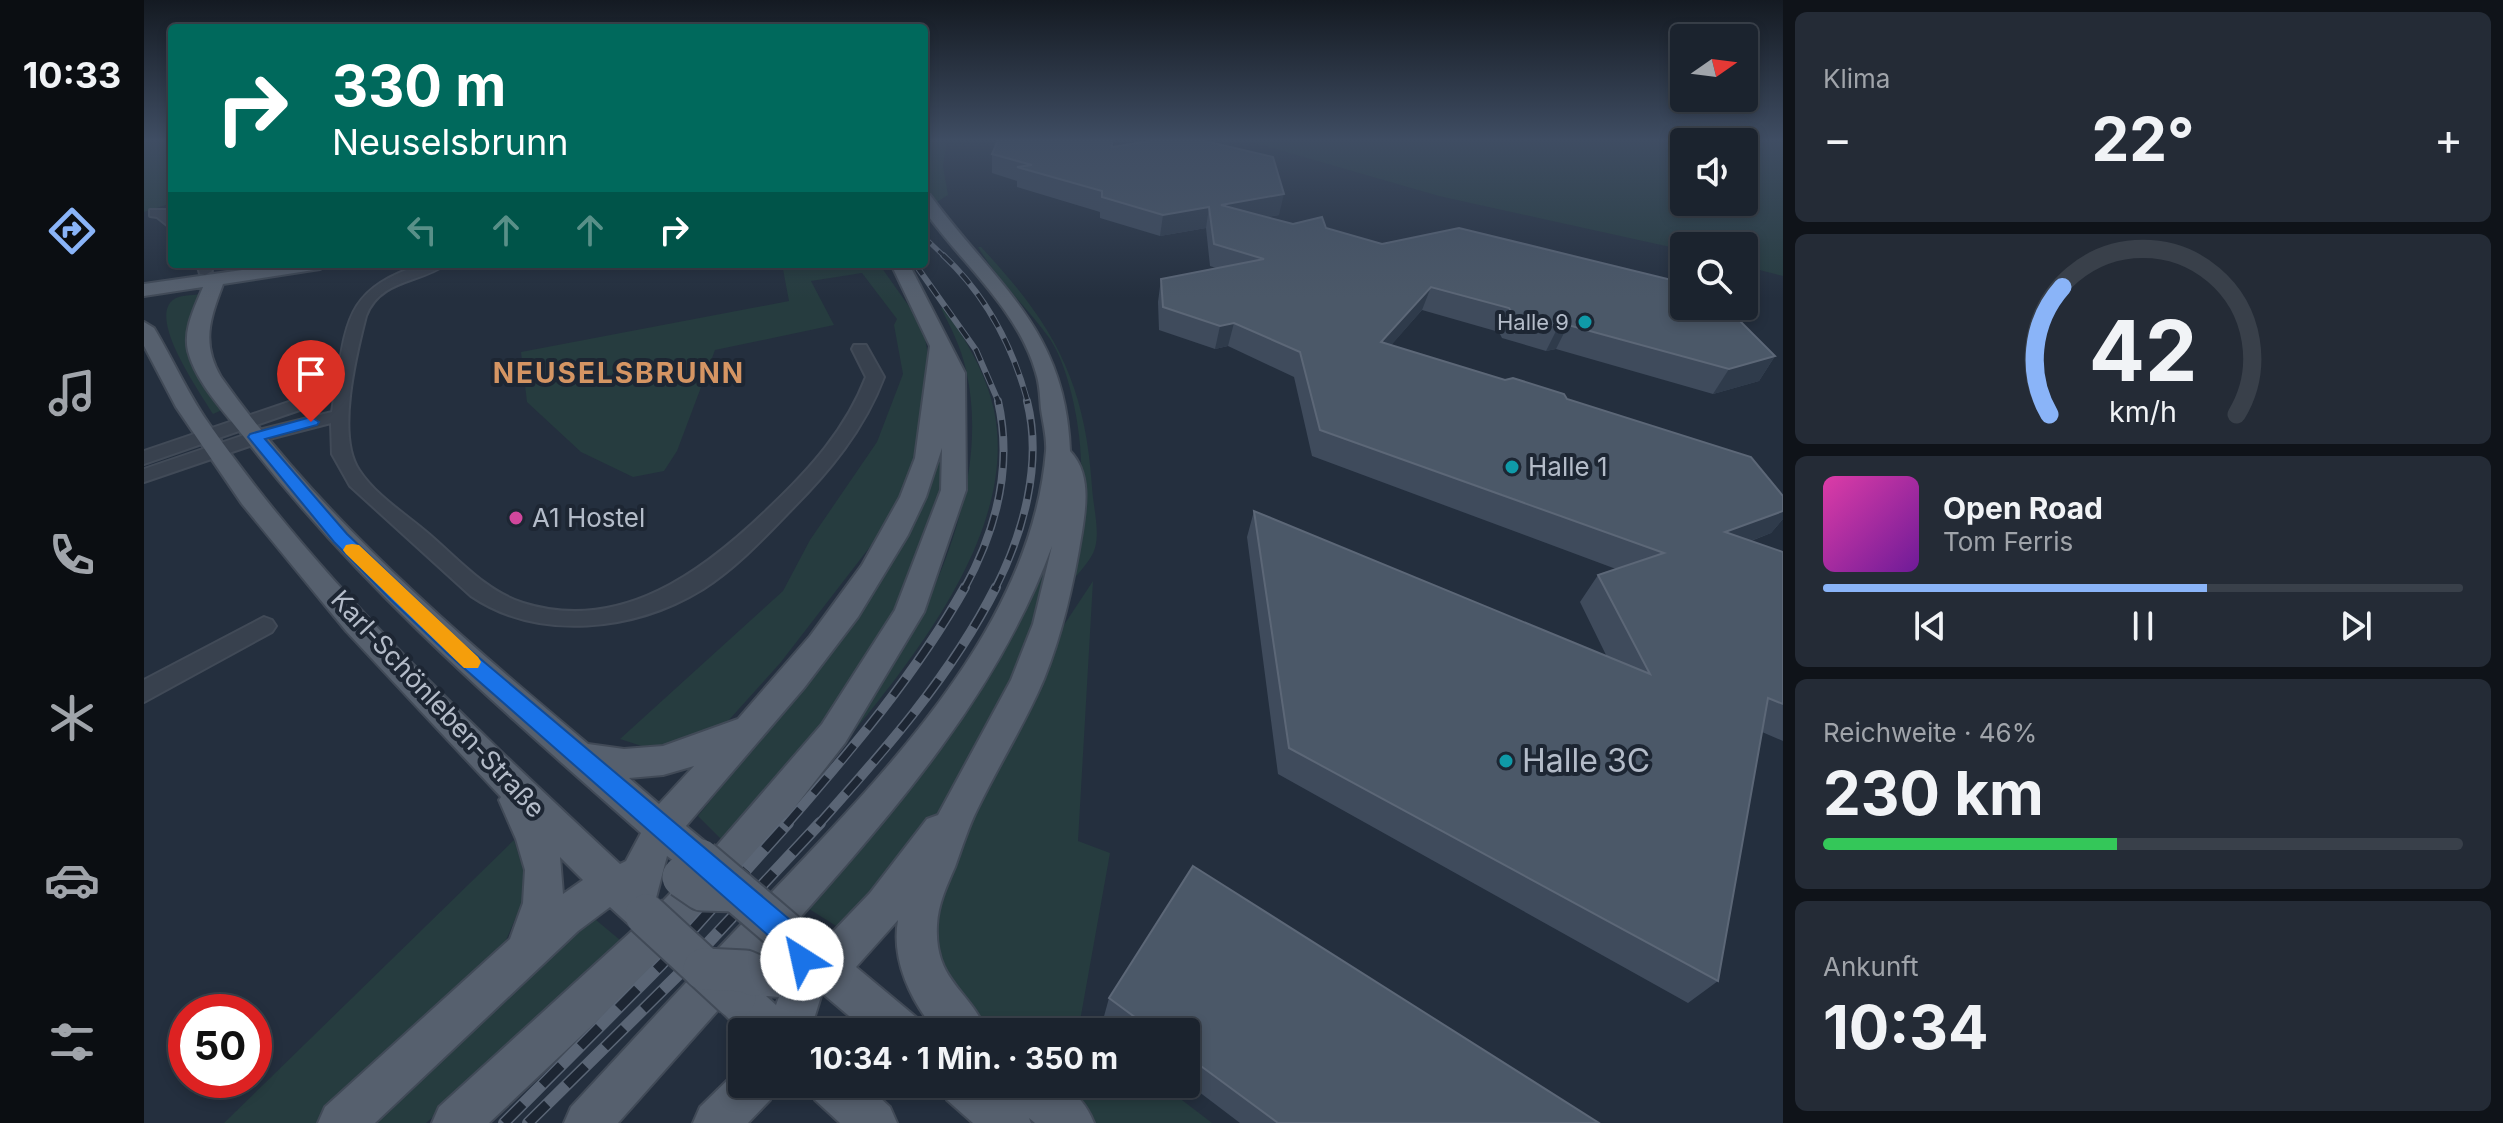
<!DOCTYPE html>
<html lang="de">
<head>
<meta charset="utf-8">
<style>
  body { margin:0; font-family:Inter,sans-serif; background:#242b36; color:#f1f3f6; height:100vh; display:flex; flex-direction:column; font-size:30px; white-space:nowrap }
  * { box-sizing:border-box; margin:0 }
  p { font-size:26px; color:#a0a4aa }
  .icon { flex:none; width:44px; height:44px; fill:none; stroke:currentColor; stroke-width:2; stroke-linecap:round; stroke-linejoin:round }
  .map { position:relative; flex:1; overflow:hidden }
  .drawer { display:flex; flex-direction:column; gap:12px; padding:12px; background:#0f1319; width:720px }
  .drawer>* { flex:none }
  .hud { position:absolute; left:24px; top:24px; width:760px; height:244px; border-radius:8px; box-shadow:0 4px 12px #0003,0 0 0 2px #39404a; background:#00695c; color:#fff; overflow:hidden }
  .needle { width:52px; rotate:76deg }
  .controls { position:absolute; left:1526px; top:24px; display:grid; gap:16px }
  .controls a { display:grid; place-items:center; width:88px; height:88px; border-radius:8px; background:#1b232e; box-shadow:0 4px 12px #0003,0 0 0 2px #39404a; font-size:40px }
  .speed { position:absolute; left:24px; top:994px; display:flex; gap:16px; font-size:40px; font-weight:700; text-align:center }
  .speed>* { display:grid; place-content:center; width:104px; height:104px; border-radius:50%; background:#1b232e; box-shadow:0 4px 12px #0003,0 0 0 2px #39404a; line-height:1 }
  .speed .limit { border:12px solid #d22; background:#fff; color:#111 }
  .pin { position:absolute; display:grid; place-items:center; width:68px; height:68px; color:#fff; margin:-82px -34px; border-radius:50% 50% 50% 0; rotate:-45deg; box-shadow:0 0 8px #0007 }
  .pin .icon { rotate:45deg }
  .me { position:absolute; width:88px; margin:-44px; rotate:325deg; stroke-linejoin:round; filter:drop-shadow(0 0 6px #0008) }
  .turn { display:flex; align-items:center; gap:28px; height:168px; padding:0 32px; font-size:36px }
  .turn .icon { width:104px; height:104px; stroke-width:2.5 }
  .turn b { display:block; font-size:56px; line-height:68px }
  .lanes { display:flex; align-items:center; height:76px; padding:0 32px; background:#0003; justify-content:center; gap:40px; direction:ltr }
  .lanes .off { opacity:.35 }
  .big { font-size:60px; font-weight:700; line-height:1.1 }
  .drawer .tile { flex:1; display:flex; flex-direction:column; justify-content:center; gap:12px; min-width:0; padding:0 28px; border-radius:12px; background:#242b36 }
  .drawer .dial { align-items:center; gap:0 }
  .dial svg { height:208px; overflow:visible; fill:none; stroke:#39404a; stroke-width:7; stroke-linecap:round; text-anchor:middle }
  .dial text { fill:#f1f3f6; stroke:none }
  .song { display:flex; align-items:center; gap:24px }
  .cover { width:96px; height:96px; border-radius:12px; background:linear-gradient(135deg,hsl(320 70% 55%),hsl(280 70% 35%)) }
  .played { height:8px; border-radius:4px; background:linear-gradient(90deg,#8ab4f8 60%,#39404a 60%) }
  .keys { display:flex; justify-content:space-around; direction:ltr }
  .heat { display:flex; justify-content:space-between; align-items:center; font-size:44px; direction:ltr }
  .charge { height:12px; border-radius:6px; background:linear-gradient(90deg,#34c759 46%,#39404a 0) }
  .trip { position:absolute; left:584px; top:1018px; width:472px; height:80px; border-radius:8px; background:#1b232e; box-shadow:0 4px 12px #0003,0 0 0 2px #39404a; font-weight:700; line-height:80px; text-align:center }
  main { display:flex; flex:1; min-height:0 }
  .menu { display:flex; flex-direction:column; width:144px; justify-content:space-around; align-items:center; background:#0b0e12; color:#a0a4aa }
  .menu .icon { width:56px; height:56px }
  .menu .current { color:#8ab4f8 }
  .menu b { font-size:36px; color:#f1f3f6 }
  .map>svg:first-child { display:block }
  .green { fill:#263c3f; fill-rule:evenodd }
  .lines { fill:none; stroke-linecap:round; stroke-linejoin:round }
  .minor-casing { stroke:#414a57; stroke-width:4 }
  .major-casing { stroke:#414a57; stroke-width:4 }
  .minor { fill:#38414e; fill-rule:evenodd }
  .major { fill:#56606e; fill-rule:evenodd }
  .rail-far4-casing { stroke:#5a6575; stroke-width:5 }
  .rail-far3-casing { stroke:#5a6575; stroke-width:6 }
  .rail-far2-casing { stroke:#5a6575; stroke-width:8 }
  .rail-far1-casing { stroke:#5a6575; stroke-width:10 }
  .rail-casing { stroke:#5a6575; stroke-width:12 }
  .rail-far4 { stroke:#1d2633; stroke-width:3; stroke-dasharray:10; stroke-linecap:butt }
  .rail-far3 { stroke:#1d2633; stroke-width:4; stroke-dasharray:13; stroke-linecap:butt }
  .rail-far2 { stroke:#1d2633; stroke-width:5; stroke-dasharray:16; stroke-linecap:butt }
  .rail-far1 { stroke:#1d2633; stroke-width:7; stroke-dasharray:21; stroke-linecap:butt }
  .rail { stroke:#1d2633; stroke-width:9; stroke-dasharray:27; stroke-linecap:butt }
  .major-bridge-casing { stroke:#414a57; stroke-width:45; stroke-linecap:butt }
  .major-bridge { stroke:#56606e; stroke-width:41 }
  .wall { fill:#3f4b5c }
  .shaded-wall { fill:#2f3b4b }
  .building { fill:#4b5868; stroke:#5c6777; stroke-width:2 }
  .route { fill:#1a73e8; stroke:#114b97; stroke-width:2 }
  .slow { fill:#f59e0b }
  .culture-dot { fill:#0f9aa8; stroke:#1d2633; stroke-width:3 }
  .hotel-dot { fill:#d1479c; stroke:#1d2633; stroke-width:3 }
  .labels { text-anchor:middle; stroke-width:8; stroke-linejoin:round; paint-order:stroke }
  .far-poi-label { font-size:22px; fill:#b4bcc9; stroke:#1d2633; text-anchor:end }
  .poi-label { font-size:26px; fill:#b4bcc9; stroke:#1d2633; text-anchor:start }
  .street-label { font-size:26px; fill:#b4bcc9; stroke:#1d2633 }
  .far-district-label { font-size:28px; font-weight:bold; letter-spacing:2px; fill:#d59563; stroke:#1d2633 }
  .near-poi-label { font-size:32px; fill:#b4bcc9; stroke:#1d2633; text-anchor:start }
</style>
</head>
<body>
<main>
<nav class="menu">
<b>10:33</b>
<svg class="icon current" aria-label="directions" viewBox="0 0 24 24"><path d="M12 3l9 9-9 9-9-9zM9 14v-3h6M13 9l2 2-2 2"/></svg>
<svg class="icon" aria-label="music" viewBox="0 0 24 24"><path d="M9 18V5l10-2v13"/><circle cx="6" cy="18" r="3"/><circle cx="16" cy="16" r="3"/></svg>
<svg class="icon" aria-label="phone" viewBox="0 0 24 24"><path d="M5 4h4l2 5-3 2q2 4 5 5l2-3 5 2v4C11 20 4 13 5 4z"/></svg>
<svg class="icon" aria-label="climate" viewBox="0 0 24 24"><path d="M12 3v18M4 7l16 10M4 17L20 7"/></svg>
<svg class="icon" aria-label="car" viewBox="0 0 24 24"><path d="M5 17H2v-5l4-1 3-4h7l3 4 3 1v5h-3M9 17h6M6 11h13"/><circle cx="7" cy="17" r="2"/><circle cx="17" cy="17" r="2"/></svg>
<svg class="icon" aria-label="filters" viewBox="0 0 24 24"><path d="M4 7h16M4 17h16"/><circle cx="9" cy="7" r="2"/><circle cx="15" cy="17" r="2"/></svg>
</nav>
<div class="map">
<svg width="1639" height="1123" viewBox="0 0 1639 1123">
  <rect width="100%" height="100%" fill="#242f3e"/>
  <g class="green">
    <polygon points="0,140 28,140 28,203 0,212"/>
    <polygon points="780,140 803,140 799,166 804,195 780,210"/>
    <path d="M1101,140H1639V276L1600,266V246H1540V250L1295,196ZM1540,142H1600V202H1540Z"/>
    <path d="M834,247H837C909,324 941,380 948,487C949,505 956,531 951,548C948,560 933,574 926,584C937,516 944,464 928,396C923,376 917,356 906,339C883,307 854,281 834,247Z"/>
    <polygon points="638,264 735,264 779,326 787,372 776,458 742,526 637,662 584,721 552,745 513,751 476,739 639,591 666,540 733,442 759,374 750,325 753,319 718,273 667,281 690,325 571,350 533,451 520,471 489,477 437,452 383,402 377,352 645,301"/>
    <path d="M58,294L49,317L78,410L69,414C56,392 0,314 32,298C39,295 50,295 58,294Z"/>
    <path d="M800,307C821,339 842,372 850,410C877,540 752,679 677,772C701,737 727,702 749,666C800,582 845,469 822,370C817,347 807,328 797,308Z"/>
    <polygon points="801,406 803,470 775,562 748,616 654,759 578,840 554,816 679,660"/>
    <path d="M917,511L884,645L852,717L778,838L700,931L662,907C731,823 807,741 862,646C887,604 903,558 917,511Z"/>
    <polygon points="949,581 934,841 966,853 936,1021 951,1032 842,1032 789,968 791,891 882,712 910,640"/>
    <polygon points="370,840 385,887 356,954 440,910 482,945 282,1123 80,1123"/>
    <polygon points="903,1084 1017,1084 1068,1123 948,1123"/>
  </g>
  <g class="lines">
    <defs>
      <g id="minor">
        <polygon points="6,210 22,210 28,217 28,229 13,217 6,216"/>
        <polygon points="53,264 67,264 68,271 61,275 56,274"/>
        <path d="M279,264H302C277,283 236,279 222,316C212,355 192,436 215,470C232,496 263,515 286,535C315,560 342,591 379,603C477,634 560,571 626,507C666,469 702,429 722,377L708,349L710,345H722L740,377C720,430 685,472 646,511C619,539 592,568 559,589C491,631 395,642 327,596L206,486L188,454L187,423L129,438L0,482V469L115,430L188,412L190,398L0,464V451L192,386C203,316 205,288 279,264Z"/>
        <polygon points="120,617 128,620 132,626 128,632 0,702 0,680"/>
      </g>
      <g id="major">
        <path d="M780,193L786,195C852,285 922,329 926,451C947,473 942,506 938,532C930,582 919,632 900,679C881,724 854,766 833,810C824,828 818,848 811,867C803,885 794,904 793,925C790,981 825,989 843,1032H793C767,1002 747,960 754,920L712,967L772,1017L779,1032H724L678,993L666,1032H598L575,1009L474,1123H420L427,1107C489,1040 550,973 613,908C731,782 887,633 902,451C903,438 899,423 897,409C896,398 896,385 892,373C874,309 817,263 780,210ZM908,546L889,624L867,680L794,815L783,819L726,893L683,938L680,940C665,934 657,936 643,943L637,955H623C734,829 850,705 908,546ZM622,996L635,997L632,1005Z"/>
        <path d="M139,264H185L176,269L79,284C66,319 57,343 77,377C178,519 312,633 444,744L480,749L519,746L594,719L666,636L718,565L756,497L771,458L786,346L747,264H765L821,373L822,490L780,612L701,743L608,862L506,971L345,1123H288L295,1107L490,929L466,907L434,931L231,1123H174L181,1107L366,939L379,903L381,870L372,839L355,800L357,797L202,631L98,504L32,407L0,346V322L10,328C30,361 45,397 68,428C183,591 331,728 476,864L482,861L497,833C357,709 214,586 100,437C81,412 52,383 44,351C39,329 51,307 59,287L0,296V284ZM798,448L797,490L751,610L678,724L570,849L542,826L660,688L714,617L764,535L782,497ZM550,766L515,804L485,778L519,775ZM523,856L546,873L517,903L512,898ZM416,857L439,880L419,894Z"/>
        <polygon points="598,1066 598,1084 633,1084 626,1100 604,1123 549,1123 556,1107"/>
        <polygon points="664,1084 721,1084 746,1107 753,1123 696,1123 671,1100"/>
        <path d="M796,1084H854L859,1089L857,1084C900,1084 931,1076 950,1123H891L885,1118L887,1123H829L803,1100Z"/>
      </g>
    </defs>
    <use href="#minor" class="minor-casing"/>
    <use href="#major" class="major-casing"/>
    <use href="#minor" class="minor"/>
    <use href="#major" class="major"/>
    <defs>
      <polyline id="rail-far4" points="780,237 801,257"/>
      <g id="rail-far3">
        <path d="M799,255C842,295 869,347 884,403"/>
        <polyline points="771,264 832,350 855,403"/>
      </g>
      <g id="rail-far2">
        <path d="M820,589C852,531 869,467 854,401"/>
        <path d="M851,589C879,534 899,464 883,401"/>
      </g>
      <g id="rail-far1">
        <path d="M642,825C707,750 772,674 821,587"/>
        <path d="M674,825C740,751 807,676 852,587"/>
      </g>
      <g id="rail">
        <polyline points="360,1123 518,964 644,823"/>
        <polyline points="384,1123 537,972 676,823"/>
      </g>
    </defs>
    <use href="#rail-far4" class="rail-far4-casing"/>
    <use href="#rail-far3" class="rail-far3-casing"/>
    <use href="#rail-far2" class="rail-far2-casing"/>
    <use href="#rail-far1" class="rail-far1-casing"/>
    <use href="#rail" class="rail-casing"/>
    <use href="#rail-far4" class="rail-far4"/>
    <use href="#rail-far3" class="rail-far3"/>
    <use href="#rail-far2" class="rail-far2"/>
    <use href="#rail-far1" class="rail-far1"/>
    <use href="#rail" class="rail"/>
    <defs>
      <g id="major-bridge">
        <polyline points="556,860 645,936"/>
        <polyline points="539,877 558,890 592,891"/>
        <polyline points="502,915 591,997"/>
        <polyline points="560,969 601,971 610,975"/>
      </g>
    </defs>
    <use href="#major-bridge" class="major-bridge-casing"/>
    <use href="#major-bridge" class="major-bridge"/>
  </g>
  <g class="wall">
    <polygon points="968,147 1135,215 1122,217 1149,224 1182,228 1631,356 1615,381 1569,394 1412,349 1402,351 1358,338 1355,332 1278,310 1247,345 1423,399 1639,496 1639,519 1627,533 1607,541 1639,552 1639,741 1618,732 1574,981 1544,1003 1134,774 1103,537 1110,511 1463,657 1436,602 1454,575 1472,569 1168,456 1150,377 1084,346 1071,349 1015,330 1014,302 1017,279 1072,268 1066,266 1062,228 1016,236 956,218 956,212 873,187 873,181 848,173 848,154"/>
    <polygon points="965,998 1455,1123 1096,1123 1042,1082 1042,1032 975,1032 959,1020"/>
  </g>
  <g class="shaded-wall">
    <polygon points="1140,194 1135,215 1072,226 1077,205"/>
    <polygon points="1065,207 1062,228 1016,236 1019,215"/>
    <polygon points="1287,287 1278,310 1229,366 1237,342"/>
    <polygon points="1090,323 1084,346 1071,349 1076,326"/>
    <polygon points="1424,325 1412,349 1402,351 1414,327"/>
    <polygon points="1631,356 1615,381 1569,394 1585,369"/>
    <polygon points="1639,511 1639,519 1627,533 1561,558 1581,532"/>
  </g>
  <g class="building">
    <polygon points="854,140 968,140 968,147 1012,140 1057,140 1129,157 1140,194 1077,205 1149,224 1178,217 1182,228 1238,244 1315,228 1540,283 1540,306 1581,306 1631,356 1585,369 1424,325 1414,327 1369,314 1365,308 1287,287 1237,342 1361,380 1369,378 1420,394 1423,399 1607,457 1639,496 1639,511 1581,532 1639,552 1639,704 1624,698 1574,981 1145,748 1110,511 1506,674 1454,575 1520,553 1176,430 1156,352 1090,323 1076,326 1019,307 1017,279 1120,259 1070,244 1065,207 1019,215 958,197 958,191 873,167 888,165 848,154"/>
    <polygon points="1049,866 1455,1123 1134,1123 1042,1055 1042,1032 1011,1032 965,998"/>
  </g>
  <linearGradient id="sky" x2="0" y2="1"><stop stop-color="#141a22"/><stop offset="0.47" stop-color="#3f4d63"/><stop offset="1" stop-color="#3f4d63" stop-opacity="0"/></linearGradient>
  <rect width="1639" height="298" fill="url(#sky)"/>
  <polygon class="route" points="167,417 175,422 173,425 121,439 203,534 320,645 664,935 671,959 667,969 658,973 648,969 643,952 305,655 247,600 190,542 104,437 106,434"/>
  <polygon class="slow" points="208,544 215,545 334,657 337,662 334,668 320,668 202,554 199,550 202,545"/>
  <g class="culture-dot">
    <circle cx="1441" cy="322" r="8"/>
    <circle cx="1368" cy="467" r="8"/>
    <circle cx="1362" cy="761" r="8"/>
  </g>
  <circle class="hotel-dot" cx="372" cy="518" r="8"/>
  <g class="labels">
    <g class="far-poi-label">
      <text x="1425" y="330">Halle 9</text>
    </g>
    <g class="poi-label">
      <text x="1384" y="476">Halle 1</text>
      <text x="388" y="527">A1 Hostel</text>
    </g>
    <g class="street-label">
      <text transform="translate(294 704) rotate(47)" y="9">Karl-Schönleben-Straße</text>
    </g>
    <g class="far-district-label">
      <text x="475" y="383">NEUSELSBRUNN</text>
    </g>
    <g class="near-poi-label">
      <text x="1378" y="772">Halle 3C</text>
    </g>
  </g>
</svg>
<div class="controls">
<a><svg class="needle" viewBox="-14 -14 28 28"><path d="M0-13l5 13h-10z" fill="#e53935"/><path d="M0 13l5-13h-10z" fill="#a0a4aa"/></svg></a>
<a><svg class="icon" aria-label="sound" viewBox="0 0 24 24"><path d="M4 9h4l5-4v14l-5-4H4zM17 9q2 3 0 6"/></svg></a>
<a><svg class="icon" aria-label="search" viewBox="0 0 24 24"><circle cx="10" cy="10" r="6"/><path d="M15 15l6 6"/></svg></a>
</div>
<div class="speed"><div class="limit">50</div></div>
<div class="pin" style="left:167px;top:422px;background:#d93025"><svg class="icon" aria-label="arrive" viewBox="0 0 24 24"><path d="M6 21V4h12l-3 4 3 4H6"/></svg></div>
<svg class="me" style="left:658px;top:959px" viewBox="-20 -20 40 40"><circle r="19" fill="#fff"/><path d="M0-13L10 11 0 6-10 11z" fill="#1a73e8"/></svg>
<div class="trip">10:34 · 1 Min. · 350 m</div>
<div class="hud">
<div class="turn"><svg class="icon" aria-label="right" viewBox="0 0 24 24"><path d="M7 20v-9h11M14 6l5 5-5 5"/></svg><div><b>330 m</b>Neuselsbrunn</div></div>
<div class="lanes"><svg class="icon off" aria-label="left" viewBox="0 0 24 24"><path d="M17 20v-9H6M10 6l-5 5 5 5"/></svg><svg class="icon off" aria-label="ahead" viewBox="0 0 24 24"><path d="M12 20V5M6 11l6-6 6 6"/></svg><svg class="icon off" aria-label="ahead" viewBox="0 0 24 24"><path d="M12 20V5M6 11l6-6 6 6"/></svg><svg class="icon" aria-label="right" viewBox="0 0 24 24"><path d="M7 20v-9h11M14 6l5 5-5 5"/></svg></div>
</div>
</div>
<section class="drawer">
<div class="tile"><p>Klima</p>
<div class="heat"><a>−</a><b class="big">22°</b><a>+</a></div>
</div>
<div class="tile dial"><svg viewBox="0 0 100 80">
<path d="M14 69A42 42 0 1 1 86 69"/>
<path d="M14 69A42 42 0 0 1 19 20" stroke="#8ab4f8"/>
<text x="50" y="56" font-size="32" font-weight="700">42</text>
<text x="50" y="72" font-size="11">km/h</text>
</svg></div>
<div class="tile">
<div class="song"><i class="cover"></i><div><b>Open Road</b><p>Tom Ferris</p></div></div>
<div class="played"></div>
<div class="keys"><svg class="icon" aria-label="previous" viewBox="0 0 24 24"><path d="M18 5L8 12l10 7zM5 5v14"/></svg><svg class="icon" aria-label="pause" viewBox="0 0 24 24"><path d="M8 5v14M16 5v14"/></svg><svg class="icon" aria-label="next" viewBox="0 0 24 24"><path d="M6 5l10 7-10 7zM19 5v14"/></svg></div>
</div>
<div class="tile"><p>Reichweite · 46%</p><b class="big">230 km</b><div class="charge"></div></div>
<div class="tile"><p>Ankunft</p><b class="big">10:34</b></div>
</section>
</main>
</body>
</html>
